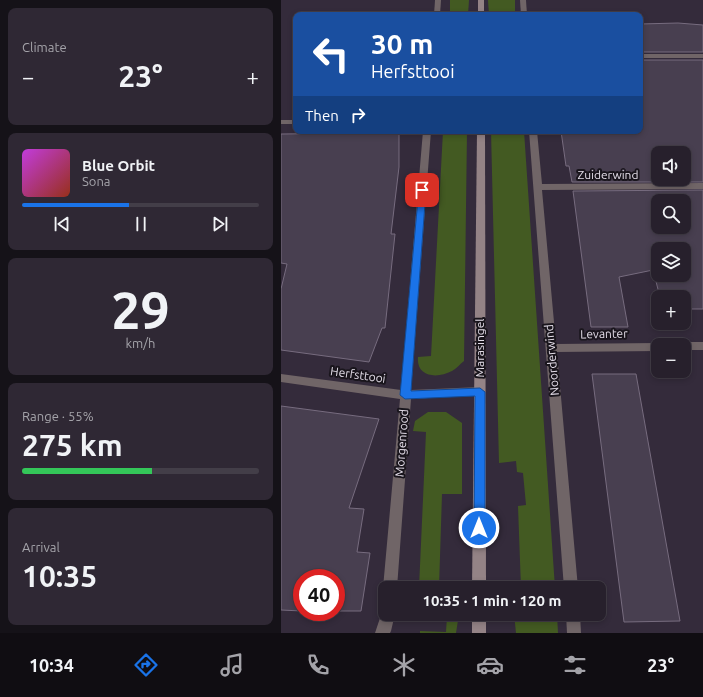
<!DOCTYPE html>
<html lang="en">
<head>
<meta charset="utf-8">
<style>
  body { margin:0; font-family:Ubuntu,sans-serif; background:#2f2834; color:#f1f3f6; height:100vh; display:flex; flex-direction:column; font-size:15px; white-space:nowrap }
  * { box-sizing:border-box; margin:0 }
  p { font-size:13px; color:#a4a3a9 }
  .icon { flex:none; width:22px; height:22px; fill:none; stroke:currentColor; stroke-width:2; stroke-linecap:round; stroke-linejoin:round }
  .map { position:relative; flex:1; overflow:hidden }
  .details { display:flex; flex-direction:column; gap:8px; padding:8px; background:#151218; width:281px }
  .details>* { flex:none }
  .hud { position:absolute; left:12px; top:12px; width:350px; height:122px; border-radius:8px; box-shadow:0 2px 6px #0003,0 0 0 1px #433e48; background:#1a4fa0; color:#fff; overflow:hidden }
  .controls { position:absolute; left:370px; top:146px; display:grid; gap:8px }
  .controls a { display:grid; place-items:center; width:40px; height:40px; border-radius:8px; background:#27202c; box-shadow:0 2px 6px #0003,0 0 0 1px #433e48; font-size:20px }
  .speed { position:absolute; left:12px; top:569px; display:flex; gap:8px; font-size:20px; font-weight:700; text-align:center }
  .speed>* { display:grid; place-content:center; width:52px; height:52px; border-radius:50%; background:#27202c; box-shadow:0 2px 6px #0003,0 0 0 1px #433e48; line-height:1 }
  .speed .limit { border:6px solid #d22; background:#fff; color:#111 }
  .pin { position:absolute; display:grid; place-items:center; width:34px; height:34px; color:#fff; margin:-17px; border-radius:8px; box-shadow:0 2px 6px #0006 }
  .me { position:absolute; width:44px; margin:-22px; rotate:0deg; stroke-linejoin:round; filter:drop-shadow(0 0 3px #0008) }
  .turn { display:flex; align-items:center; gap:14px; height:84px; padding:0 12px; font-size:18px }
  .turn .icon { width:52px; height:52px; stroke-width:2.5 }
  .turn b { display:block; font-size:28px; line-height:34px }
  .then { display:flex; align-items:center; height:38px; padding:0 12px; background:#0003; gap:8px; font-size:15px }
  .big { font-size:30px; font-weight:700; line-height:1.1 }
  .details .tile { flex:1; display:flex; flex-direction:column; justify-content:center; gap:6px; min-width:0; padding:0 14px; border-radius:8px; background:#2f2834 }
  .details .dial { align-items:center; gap:0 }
  .dial b { font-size:52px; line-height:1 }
  .song { display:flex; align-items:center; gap:12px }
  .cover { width:48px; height:48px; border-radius:6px; background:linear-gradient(135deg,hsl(290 70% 55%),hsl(10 70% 35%)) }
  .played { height:4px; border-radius:2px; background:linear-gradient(90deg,#1a73e8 45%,#433e48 45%) }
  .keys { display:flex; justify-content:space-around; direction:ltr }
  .heat { display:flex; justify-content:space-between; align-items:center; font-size:22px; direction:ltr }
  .charge { height:6px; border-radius:3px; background:linear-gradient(90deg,#34c759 55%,#433e48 0) }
  .trip { position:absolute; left:97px; top:581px; width:228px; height:40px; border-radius:8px; background:#27202c; box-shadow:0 2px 6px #0003,0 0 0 1px #433e48; font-weight:700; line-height:40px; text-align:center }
  .tabs { display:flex; height:64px; justify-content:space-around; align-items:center; background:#100d12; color:#a4a3a9 }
  .tabs .icon { width:28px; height:28px }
  .tabs .active { color:#1a73e8 }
  .tabs b { font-size:18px; color:#f1f3f6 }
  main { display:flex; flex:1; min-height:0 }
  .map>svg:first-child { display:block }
  .green { fill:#435a22 }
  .building { fill:#483f50; stroke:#776c7f; fill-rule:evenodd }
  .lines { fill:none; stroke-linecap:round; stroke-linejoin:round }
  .street { fill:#706567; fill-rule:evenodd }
  .secondary { fill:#948386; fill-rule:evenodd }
  .route { fill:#1a73e8; stroke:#114b97 }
  .labels { text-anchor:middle; stroke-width:4; stroke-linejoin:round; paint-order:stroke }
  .street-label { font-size:12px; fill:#e3dde8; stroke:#19151c }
</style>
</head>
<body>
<main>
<section class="details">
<div class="tile"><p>Climate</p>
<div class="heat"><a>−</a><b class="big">23°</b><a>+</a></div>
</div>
<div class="tile">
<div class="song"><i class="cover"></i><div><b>Blue Orbit</b><p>Sona</p></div></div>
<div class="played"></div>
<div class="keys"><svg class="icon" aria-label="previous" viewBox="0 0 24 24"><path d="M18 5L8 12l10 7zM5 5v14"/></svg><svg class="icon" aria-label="pause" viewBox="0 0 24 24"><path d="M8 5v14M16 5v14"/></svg><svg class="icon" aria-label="next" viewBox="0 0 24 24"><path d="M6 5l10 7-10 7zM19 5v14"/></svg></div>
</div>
<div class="tile dial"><b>29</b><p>km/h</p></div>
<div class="tile"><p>Range · 55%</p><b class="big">275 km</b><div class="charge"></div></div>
<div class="tile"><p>Arrival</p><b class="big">10:35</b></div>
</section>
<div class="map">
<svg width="422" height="633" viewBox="0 0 422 633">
  <rect width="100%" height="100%" fill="#342b3b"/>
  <g class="green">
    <polygon points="169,0 188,0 187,15 169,15"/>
    <polygon points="207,0 234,0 234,15 208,15"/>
    <path d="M162,131H186L183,361C179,364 175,369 171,371C156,379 135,377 137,357L150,356Z"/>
    <polygon points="210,131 243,131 274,588 240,588 237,506 245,505 242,473 236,472 235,461 218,463"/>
    <polygon points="147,412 165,412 181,423 181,494 161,494 158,588 138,588 145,432 132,431 134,421"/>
    <polygon points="178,614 175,633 139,633 139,631 165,632 166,616"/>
    <polygon points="233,614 276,614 277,633 235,633"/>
  </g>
  <g class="building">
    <polygon points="397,23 422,25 422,52 359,52 359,24"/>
    <path d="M359,60H422V182H291L288,166H285L280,131H359ZM377,153H403V179H377Z"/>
    <polygon points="91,131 118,131 118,167 110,234 114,234 104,328 101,328 88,362 0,350 0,289 6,264 0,263 0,134 90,133"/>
    <path d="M422,190V309H403V297H379L372,270L338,277L347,327H310L292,191ZM377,201H403V227H377ZM377,249H403V275H377Z"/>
    <polygon points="311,374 355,374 399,621 343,622"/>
    <polygon points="0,406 98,419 68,508 83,509 76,552 89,553 80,611 55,611 55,578 21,578 21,611 0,610"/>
  </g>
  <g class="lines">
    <g class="street">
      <polygon points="154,0 160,0 159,15 153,15"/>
      <polygon points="239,0 245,0 246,15 240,15"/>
      <rect x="359" y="54" width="63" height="4"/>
      <rect x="0" y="120" width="15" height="4"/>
      <polygon points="142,131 150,131 130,390 199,387 203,388 204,391 203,394 199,395 130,399 116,588 104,588 104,592 102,588 119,399 0,382 0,374 120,390"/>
      <polygon points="248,131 256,131 261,184 422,183 422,189 261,190 275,344 377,343 381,345 377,345 377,351 276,352 297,588 283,588"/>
      <polygon points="403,342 422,342 422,350 403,350 403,345 398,345"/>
      <polygon points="102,609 104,609 104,614 114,614 110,631 109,633 94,633"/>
      <polygon points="285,614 299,614 300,633 286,633"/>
    </g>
    <g class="secondary">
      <rect x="197" y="0" width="6" height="15"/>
      <polygon points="196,131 204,131 205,588 191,588"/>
      <rect x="191" y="614" width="14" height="19"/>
    </g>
  </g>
  <polygon class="route" points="138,188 145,190 130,391 199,388 204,392 204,528 203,531 198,533 194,531 193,528 194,396 124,399 119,395"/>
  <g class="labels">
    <g class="street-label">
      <text x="327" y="179">Zuiderwind</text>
      <text transform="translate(323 334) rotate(-1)" y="4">Levanter</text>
      <text transform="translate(199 348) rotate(-90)" y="4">Marasingel</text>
      <text transform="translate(271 360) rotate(-95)" y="4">Noorderwind</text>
      <text transform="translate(77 375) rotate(8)" y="4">Herfsttooi</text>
      <text transform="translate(121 443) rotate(-86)" y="4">Morgenrood</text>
    </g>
  </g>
</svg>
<div class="controls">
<a><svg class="icon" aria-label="sound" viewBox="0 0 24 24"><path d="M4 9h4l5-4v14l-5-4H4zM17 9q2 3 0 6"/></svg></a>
<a><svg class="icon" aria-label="search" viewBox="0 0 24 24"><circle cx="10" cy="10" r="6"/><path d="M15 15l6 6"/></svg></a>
<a><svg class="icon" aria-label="layers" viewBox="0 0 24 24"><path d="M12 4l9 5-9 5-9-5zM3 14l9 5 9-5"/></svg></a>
<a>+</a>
<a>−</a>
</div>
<div class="speed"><div class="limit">40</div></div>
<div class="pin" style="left:141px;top:190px;background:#d93025"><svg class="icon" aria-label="arrive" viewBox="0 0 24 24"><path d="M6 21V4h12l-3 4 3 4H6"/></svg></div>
<svg class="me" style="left:198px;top:528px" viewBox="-20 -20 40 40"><circle r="17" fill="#1a73e8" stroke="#fff" stroke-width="3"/><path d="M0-11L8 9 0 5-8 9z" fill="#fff"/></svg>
<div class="trip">10:35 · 1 min · 120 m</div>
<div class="hud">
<div class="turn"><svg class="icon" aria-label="left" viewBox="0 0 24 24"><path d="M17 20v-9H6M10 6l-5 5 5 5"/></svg><div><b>30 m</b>Herfsttooi</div></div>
<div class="then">Then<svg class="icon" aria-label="right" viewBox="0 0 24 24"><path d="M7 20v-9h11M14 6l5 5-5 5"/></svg></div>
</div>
</div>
</main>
<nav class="tabs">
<b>10:34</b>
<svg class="icon active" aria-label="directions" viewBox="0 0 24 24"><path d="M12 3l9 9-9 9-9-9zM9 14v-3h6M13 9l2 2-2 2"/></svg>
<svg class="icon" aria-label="music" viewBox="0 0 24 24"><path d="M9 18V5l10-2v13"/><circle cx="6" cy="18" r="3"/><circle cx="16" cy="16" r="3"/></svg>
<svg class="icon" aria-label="phone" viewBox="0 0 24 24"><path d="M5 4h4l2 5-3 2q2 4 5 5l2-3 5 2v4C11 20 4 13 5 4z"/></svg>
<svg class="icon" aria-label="climate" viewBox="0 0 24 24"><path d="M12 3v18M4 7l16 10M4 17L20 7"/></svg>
<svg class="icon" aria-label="car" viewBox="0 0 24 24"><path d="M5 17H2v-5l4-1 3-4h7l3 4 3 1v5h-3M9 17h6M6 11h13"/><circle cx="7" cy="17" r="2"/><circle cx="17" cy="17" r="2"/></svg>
<svg class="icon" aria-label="filters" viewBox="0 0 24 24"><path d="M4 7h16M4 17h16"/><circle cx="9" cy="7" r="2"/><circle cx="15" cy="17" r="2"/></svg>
<b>23°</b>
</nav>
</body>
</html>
